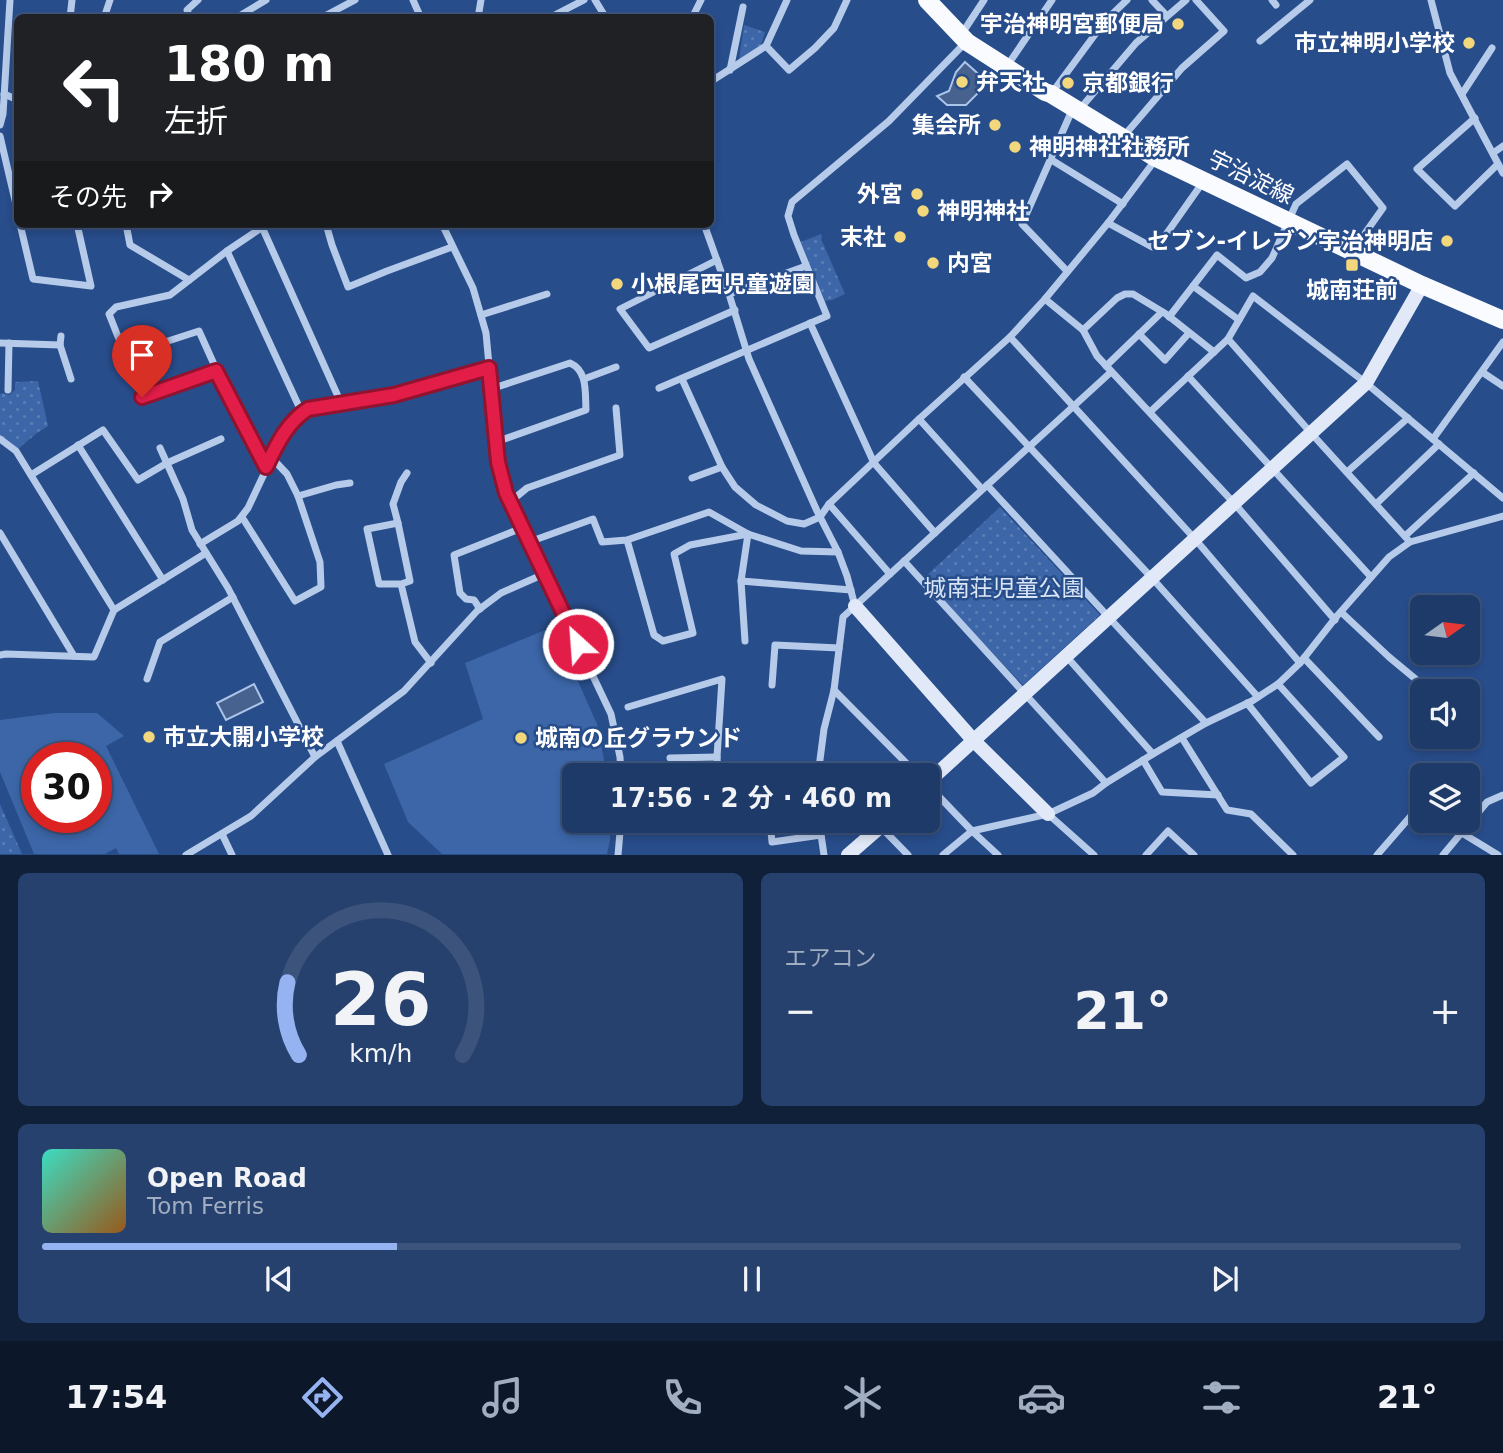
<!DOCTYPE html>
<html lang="ja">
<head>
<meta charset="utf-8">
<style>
  body { margin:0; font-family:"DejaVu Sans","Noto Sans JP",sans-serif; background:#26416e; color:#f1f3f6; height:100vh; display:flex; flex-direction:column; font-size:26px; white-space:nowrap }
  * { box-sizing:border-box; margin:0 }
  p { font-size:23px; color:#a1adc0 }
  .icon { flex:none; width:38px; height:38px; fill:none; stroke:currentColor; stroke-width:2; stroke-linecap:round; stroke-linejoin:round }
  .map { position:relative; height:855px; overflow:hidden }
  .sheet { display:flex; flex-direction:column; gap:18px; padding:18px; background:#102039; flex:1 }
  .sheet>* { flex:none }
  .banner { position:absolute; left:14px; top:14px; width:700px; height:214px; border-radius:10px; box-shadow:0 4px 10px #0003,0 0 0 2px #3c547c; background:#202124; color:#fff; overflow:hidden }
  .needle { width:46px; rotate:76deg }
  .fabs { position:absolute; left:1410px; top:595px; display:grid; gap:14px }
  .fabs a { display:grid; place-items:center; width:70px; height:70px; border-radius:10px; background:#1e3a68; box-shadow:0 4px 10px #0003,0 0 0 2px #3c547c; font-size:35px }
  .speed { position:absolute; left:21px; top:742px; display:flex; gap:14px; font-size:35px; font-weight:700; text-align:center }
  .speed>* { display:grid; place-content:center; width:91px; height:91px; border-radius:50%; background:#1e3a68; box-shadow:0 4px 10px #0003,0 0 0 2px #3c547c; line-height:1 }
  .speed .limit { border:10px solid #d22; background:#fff; color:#111 }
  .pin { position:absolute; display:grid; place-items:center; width:60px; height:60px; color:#fff; margin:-72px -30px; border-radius:50% 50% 50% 0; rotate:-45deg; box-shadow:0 0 7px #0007 }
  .pin .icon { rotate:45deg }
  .me { position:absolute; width:77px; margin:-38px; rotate:334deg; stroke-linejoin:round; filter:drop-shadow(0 0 5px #0008) }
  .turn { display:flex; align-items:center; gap:24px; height:147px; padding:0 35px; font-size:32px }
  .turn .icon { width:91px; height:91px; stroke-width:2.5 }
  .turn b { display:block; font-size:49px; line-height:60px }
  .then { display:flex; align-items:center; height:66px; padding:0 35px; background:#0003; gap:14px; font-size:26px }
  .big { font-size:52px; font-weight:700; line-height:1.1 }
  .sheet .card { flex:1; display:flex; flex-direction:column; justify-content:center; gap:10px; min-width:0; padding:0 24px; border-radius:10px; background:#26416e }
  .sheet .dial { align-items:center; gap:0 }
  .dial svg { height:182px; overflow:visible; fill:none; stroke:#3c547c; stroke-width:7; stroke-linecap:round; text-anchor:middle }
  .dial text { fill:#f1f3f6; stroke:none }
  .song { display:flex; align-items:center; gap:21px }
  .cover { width:84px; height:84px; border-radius:10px; background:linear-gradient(135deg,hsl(170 70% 55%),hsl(30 70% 35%)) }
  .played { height:7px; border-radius:4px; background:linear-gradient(90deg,#95b2f1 25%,#3c547c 25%) }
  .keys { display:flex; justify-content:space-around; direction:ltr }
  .heat { display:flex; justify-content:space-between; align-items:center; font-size:38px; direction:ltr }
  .sheet .tiles { flex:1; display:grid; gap:18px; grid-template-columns:1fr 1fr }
  .card:last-child { grid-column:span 2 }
  .trip { position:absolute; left:562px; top:763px; width:378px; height:70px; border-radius:10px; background:#1e3a68; box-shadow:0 4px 10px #0003,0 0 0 2px #3c547c; font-weight:700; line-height:70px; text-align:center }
  .dock { display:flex; height:112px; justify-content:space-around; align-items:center; background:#0c172a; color:#a1adc0 }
  .dock .icon { width:49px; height:49px }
  .dock .active { color:#95b2f1 }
  .dock b { font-size:32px; color:#f1f3f6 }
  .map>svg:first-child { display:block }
  .grass { fill:url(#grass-dots) }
  .pitch { fill:#3c66a8; fill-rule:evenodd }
  .water { fill:#47628f; stroke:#abc4ea; stroke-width:2 }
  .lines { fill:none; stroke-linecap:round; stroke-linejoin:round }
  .street { stroke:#b6caea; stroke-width:7 }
  .secondary { stroke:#e1e9f8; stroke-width:14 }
  .primary { stroke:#f9fbfe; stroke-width:18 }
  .route-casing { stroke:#92132f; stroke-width:18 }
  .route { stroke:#e11d48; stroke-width:12 }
  .poi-dot { fill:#f2d77c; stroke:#284d8b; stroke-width:2.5 }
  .labels { text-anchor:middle; stroke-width:5; stroke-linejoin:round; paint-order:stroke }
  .poi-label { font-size:23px; font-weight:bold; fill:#fff; stroke:#284d8b; text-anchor:start }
  .street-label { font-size:23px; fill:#fff; stroke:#284d8b }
  .park-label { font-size:23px; fill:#dae6f8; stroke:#284d8b }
</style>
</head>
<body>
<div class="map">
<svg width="1503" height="855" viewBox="0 0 1503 855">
  <defs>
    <pattern id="grass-dots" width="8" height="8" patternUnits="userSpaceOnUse" patternTransform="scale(1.75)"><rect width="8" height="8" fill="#3c66a8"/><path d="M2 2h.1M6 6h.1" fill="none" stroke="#597db5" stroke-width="1.8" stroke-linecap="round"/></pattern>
  </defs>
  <rect width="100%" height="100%" fill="#284d8b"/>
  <g class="grass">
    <polygon points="744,25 765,32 761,45 739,60"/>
    <polygon points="821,234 822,238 821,239 845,294 832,300 825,301 801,242"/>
    <polygon points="38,381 48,426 37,433 18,449 0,435 0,394 3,393 9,395 15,390 15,382"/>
    <polygon points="1000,507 1100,615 1023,685 923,579"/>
    <polygon points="0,804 22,854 0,854"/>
  </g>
  <g class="pitch">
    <polygon points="560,624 577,660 573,670 597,724 607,775 574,775 574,821 610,821 610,840 607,854 442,854 408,822 384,764 483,719 465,663"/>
    <path d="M55,713H97L124,736L106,746L159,854H119L116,848L105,854H34L0,772V720ZM37,758H96V817H37Z"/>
  </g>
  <g class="water">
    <polygon points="965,62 984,79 978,93 966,105 947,105 937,96 949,91 956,72"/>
    <polygon points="254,684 263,702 226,720 217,703"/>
  </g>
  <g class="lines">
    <g class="street">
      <polyline points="413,0 421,18"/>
      <polyline points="595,0 606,18"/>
      <polyline points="1152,0 1166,15"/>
      <polyline points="1272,0 1276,5"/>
      <polyline points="1431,0 1450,73 1503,173"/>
      <polyline points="70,18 72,0"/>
      <polyline points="104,18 110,0"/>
      <polyline points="190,18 187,10 198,0"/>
      <polyline points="236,18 266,0"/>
      <polyline points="321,18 355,0"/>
      <polyline points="478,18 481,0"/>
      <polyline points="549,18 584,0"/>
      <polyline points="692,18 701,0"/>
      <polyline points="961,35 984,0"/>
      <polyline points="1260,41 1310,0"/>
      <polyline points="766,46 789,70 815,48 834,28 847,0"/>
      <polyline points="1007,66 1052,0"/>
      <polyline points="730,70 743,7"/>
      <polyline points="710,82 766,46 787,0"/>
      <polyline points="4,94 18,100"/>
      <polyline points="1051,94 1105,21 1127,0"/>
      <polyline points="1462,94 1492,48"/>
      <polyline points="1079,110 1136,43 1186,0"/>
      <polyline points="1475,118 1417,169 1455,206 1498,164"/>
      <polyline points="0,125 3,114 10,0"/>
      <polyline points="0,136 18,213"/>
      <polyline points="1123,137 1182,68 1224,31 1196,0"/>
      <polyline points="1493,153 1503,146"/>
      <polyline points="1050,159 1123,204"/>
      <polyline points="1108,223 1152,247 1160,243 1203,182"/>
      <polyline points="20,224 33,279 91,286 77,224"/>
      <polyline points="126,224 130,245 189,280"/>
      <polyline points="326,224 332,245 348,287 387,271 452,247"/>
      <polyline points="442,224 473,288 486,333 498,462 506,493 611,714 620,757 621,775"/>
      <polyline points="704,224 729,294 749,359 817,511 838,552 847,576 855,606"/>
      <polyline points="262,227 341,403"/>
      <polyline points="227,251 302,413"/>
      <polyline points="717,260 620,309 649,348 735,310"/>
      <polyline points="1067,271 1022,224 1073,108"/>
      <polyline points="1193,286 1239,320"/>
      <polyline points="729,294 806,266"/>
      <polyline points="1045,299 1083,330 1097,356 1234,503 1335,620"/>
      <polyline points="481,315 547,294"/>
      <polyline points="1169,317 1217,255 1246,278 1260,272 1272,258 1296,204 1347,164 1383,208 1353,250"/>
      <polyline points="810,323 874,463 935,533"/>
      <polyline points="1083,330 1117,298 1125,294 1133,294 1166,314 1214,352"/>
      <polyline points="1139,334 1165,360 1189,333"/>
      <polyline points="61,336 60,345 71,379"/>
      <polyline points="1010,337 1195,539 1300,663"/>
      <polyline points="1228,339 1311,433 1410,542"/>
      <polyline points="0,343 60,345"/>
      <polyline points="125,355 199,331 217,371 266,467"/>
      <polyline points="1106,366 1162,312"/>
      <polyline points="217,371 142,397 109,314 116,307 170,295 227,251 267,224"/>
      <polyline points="1482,372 1503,386"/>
      <polyline points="1188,376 1371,577"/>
      <polyline points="964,377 1152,578 1258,697"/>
      <polyline points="584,379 616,367"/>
      <polyline points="682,379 722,467 735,487 756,505 787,521 804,524 820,517 829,504 919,419 1010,337 1045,299 1108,223 1156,159"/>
      <polyline points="659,388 827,316 794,235 788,216 792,202 889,121 966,42"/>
      <path d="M491,389L570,363C588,371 585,393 586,410L496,442"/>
      <polyline points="8,390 9,343"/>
      <polyline points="1150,412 1228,339 1253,296 1366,383 1503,498"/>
      <polyline points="919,419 982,489"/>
      <polyline points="0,439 16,451 114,610"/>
      <polyline points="1433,439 1503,342"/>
      <polyline points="78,445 163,580"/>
      <polyline points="160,448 183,499 192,530 228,588 315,757"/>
      <polyline points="1347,472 1408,418"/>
      <polyline points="31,475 103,430 138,480 167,463 221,439"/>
      <polyline points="692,478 722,467"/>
      <polyline points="987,485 1206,723"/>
      <polyline points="298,496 336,485 350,483"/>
      <polyline points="510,502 527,488 620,455 616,408"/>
      <polyline points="829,504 890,574"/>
      <polyline points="1376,504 1439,444"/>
      <polyline points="242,517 295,601 321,587 320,562 298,496 287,474 271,457"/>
      <polyline points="398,523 393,504 401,482 407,473"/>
      <polyline points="0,533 74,656"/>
      <polyline points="1405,536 1474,473"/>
      <polyline points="627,540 654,635 663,641 693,633 674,554 690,545 748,534 741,581 745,641"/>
      <polyline points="529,542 593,519 602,542 627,540 709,512 748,534 801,551 838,552"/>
      <polyline points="200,544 238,521 248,508 281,438 299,415 308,409 395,395 489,368"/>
      <polyline points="904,561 1106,783"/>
      <polyline points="741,581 851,590"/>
      <polyline points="401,584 379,584 367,529 398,523 410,581 401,584 415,642 431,663"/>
      <polyline points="480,609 474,600 466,599 460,593 454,555 522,528"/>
      <polyline points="1341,612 1389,657 1430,691"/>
      <polyline points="0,655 6,654 94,657 114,610 206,553"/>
      <polyline points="1066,656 1153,754"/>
      <polyline points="1304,658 1379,737"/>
      <polyline points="147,679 160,642 233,597"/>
      <polyline points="772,685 775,645 839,648"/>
      <polyline points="834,690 918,775"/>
      <polyline points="1247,703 1311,783 1344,757 1278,684"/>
      <polyline points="628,707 722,679 717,757 718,775"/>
      <polyline points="1182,738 1227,810 1251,814 1293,855"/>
      <polyline points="337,741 388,855"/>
      <polyline points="670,758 717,757"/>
      <polyline points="1143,760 1162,792 1218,795"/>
      <polyline points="820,766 829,775"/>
      <polyline points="818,775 824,729 834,690 843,617 1111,372"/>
      <polyline points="928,785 972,831 998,855"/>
      <polyline points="1048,814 1094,855"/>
      <polyline points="699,821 720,821"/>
      <polyline points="770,821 772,842 821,835"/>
      <polyline points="819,821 824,855"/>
      <polyline points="875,821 908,855"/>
      <polyline points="1449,821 1462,833 1498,855"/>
      <polyline points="222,834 232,855"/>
      <polyline points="186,855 251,816 315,757 404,691 477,611 501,593 544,574"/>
      <polyline points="618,855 621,821"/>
      <polyline points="943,855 972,831 1048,814 1093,793 1106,783 1153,754 1206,723 1252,701 1278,684 1300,663 1337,616 1389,557 1410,542 1503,516"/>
      <polyline points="1146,855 1168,831 1194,855"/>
      <polyline points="1377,855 1423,802"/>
      <polyline points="1443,855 1487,802 1503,795"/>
    </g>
    <g class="secondary">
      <polyline points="855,606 974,741 1048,814"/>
      <polyline points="928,782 1366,383 1422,285"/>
      <polyline points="848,855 887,821"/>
    </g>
    <polyline class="primary" points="927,0 967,42 1045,92 1051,94 1156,158 1422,285 1503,320"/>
  </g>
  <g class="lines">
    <defs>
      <path id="route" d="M142,397L216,371L266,467C276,446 287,422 308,409L394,395L489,368L498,462L506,493L578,644"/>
    </defs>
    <use href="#route" class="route-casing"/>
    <use href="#route" class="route"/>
  </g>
  <g class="poi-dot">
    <circle cx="1178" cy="24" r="7"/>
    <circle cx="1469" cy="43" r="7"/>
    <circle cx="962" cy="82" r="7"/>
    <circle cx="1068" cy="83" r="7"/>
    <circle cx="995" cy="125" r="7"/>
    <circle cx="1015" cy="147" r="7"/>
    <circle cx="917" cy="194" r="7"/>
    <circle cx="923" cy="211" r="7"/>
    <circle cx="900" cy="237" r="7"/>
    <circle cx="1447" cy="241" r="7"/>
    <circle cx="933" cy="263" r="7"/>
    <rect x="1345" y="258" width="14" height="14" rx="3.5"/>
    <circle cx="617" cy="284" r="7"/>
    <circle cx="149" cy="737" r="7"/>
    <circle cx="521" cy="738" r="7"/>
  </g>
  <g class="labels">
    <g class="poi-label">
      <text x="1164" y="32" text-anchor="end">宇治神明宮郵便局</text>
      <text x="1455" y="51" text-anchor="end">市立神明小学校</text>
      <text x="976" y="90">弁天社</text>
      <text x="1082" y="91">京都銀行</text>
      <text x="981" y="133" text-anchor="end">集会所</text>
      <text x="1029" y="155">神明神社社務所</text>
      <text x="903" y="202" text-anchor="end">外宮</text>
      <text x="937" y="219">神明神社</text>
      <text x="886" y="245" text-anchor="end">末社</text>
      <text x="1433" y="249" text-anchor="end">セブン-イレブン宇治神明店</text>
      <text x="947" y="271">内宮</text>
      <text x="631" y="292">小根尾西児童遊園</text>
      <text x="1352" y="298" text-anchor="middle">城南荘前</text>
      <text x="163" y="745">市立大開小学校</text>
      <text x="535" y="746">城南の丘グラウンド</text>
    </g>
    <g class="street-label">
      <text transform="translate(1251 177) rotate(26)" y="8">宇治淀線</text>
    </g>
    <g class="park-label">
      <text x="1004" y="596">城南荘児童公園</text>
    </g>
  </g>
</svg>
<div class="fabs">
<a><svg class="needle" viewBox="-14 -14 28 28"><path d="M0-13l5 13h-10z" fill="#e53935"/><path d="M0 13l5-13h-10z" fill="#a1adc0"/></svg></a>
<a><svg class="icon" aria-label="sound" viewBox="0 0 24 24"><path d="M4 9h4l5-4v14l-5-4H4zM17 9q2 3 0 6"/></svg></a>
<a><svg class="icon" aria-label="layers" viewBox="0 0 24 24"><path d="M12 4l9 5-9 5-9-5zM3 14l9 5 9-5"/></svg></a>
</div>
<div class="speed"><div class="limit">30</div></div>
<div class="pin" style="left:142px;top:397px;background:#d93025"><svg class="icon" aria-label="arrive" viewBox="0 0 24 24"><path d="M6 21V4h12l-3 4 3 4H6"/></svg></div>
<svg class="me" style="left:578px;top:644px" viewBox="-20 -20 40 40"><circle r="17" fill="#e11d48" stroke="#fff" stroke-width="3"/><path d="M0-11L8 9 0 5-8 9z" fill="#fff"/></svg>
<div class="trip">17:56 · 2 分 · 460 m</div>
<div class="banner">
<div class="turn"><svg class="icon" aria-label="left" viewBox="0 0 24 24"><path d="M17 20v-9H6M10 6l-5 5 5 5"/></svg><div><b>180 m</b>左折</div></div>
<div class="then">その先<svg class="icon" aria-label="right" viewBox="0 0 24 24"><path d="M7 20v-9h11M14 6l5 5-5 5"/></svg></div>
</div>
</div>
<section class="sheet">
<div class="tiles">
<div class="card dial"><svg viewBox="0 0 100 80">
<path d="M14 69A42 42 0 1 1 86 69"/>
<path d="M14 69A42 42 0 0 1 9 37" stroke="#95b2f1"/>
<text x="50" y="56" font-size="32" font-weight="700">26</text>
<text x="50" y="72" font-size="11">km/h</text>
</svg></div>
<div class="card"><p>エアコン</p>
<div class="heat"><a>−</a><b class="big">21°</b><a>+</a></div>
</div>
<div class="card">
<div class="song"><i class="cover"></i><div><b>Open Road</b><p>Tom Ferris</p></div></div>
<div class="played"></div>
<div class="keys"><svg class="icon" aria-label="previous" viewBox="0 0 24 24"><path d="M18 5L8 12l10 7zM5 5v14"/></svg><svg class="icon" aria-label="pause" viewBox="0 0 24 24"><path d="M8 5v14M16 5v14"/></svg><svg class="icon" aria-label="next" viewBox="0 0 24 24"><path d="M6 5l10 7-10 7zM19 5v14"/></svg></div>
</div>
</div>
</section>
<nav class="dock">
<b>17:54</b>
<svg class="icon active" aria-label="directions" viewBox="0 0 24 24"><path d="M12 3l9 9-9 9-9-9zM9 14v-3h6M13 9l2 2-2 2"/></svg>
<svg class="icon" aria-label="music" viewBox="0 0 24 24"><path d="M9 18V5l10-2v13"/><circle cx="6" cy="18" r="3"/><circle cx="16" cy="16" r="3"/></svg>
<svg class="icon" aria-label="phone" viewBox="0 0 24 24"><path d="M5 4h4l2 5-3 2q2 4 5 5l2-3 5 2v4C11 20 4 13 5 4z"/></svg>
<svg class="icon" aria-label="climate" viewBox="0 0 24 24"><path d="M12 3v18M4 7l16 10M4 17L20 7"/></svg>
<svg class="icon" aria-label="car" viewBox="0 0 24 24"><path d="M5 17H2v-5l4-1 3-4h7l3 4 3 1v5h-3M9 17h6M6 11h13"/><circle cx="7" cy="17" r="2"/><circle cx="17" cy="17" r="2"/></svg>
<svg class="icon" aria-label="filters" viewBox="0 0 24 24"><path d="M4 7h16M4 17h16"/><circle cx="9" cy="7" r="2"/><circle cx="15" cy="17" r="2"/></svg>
<b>21°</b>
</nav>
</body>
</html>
